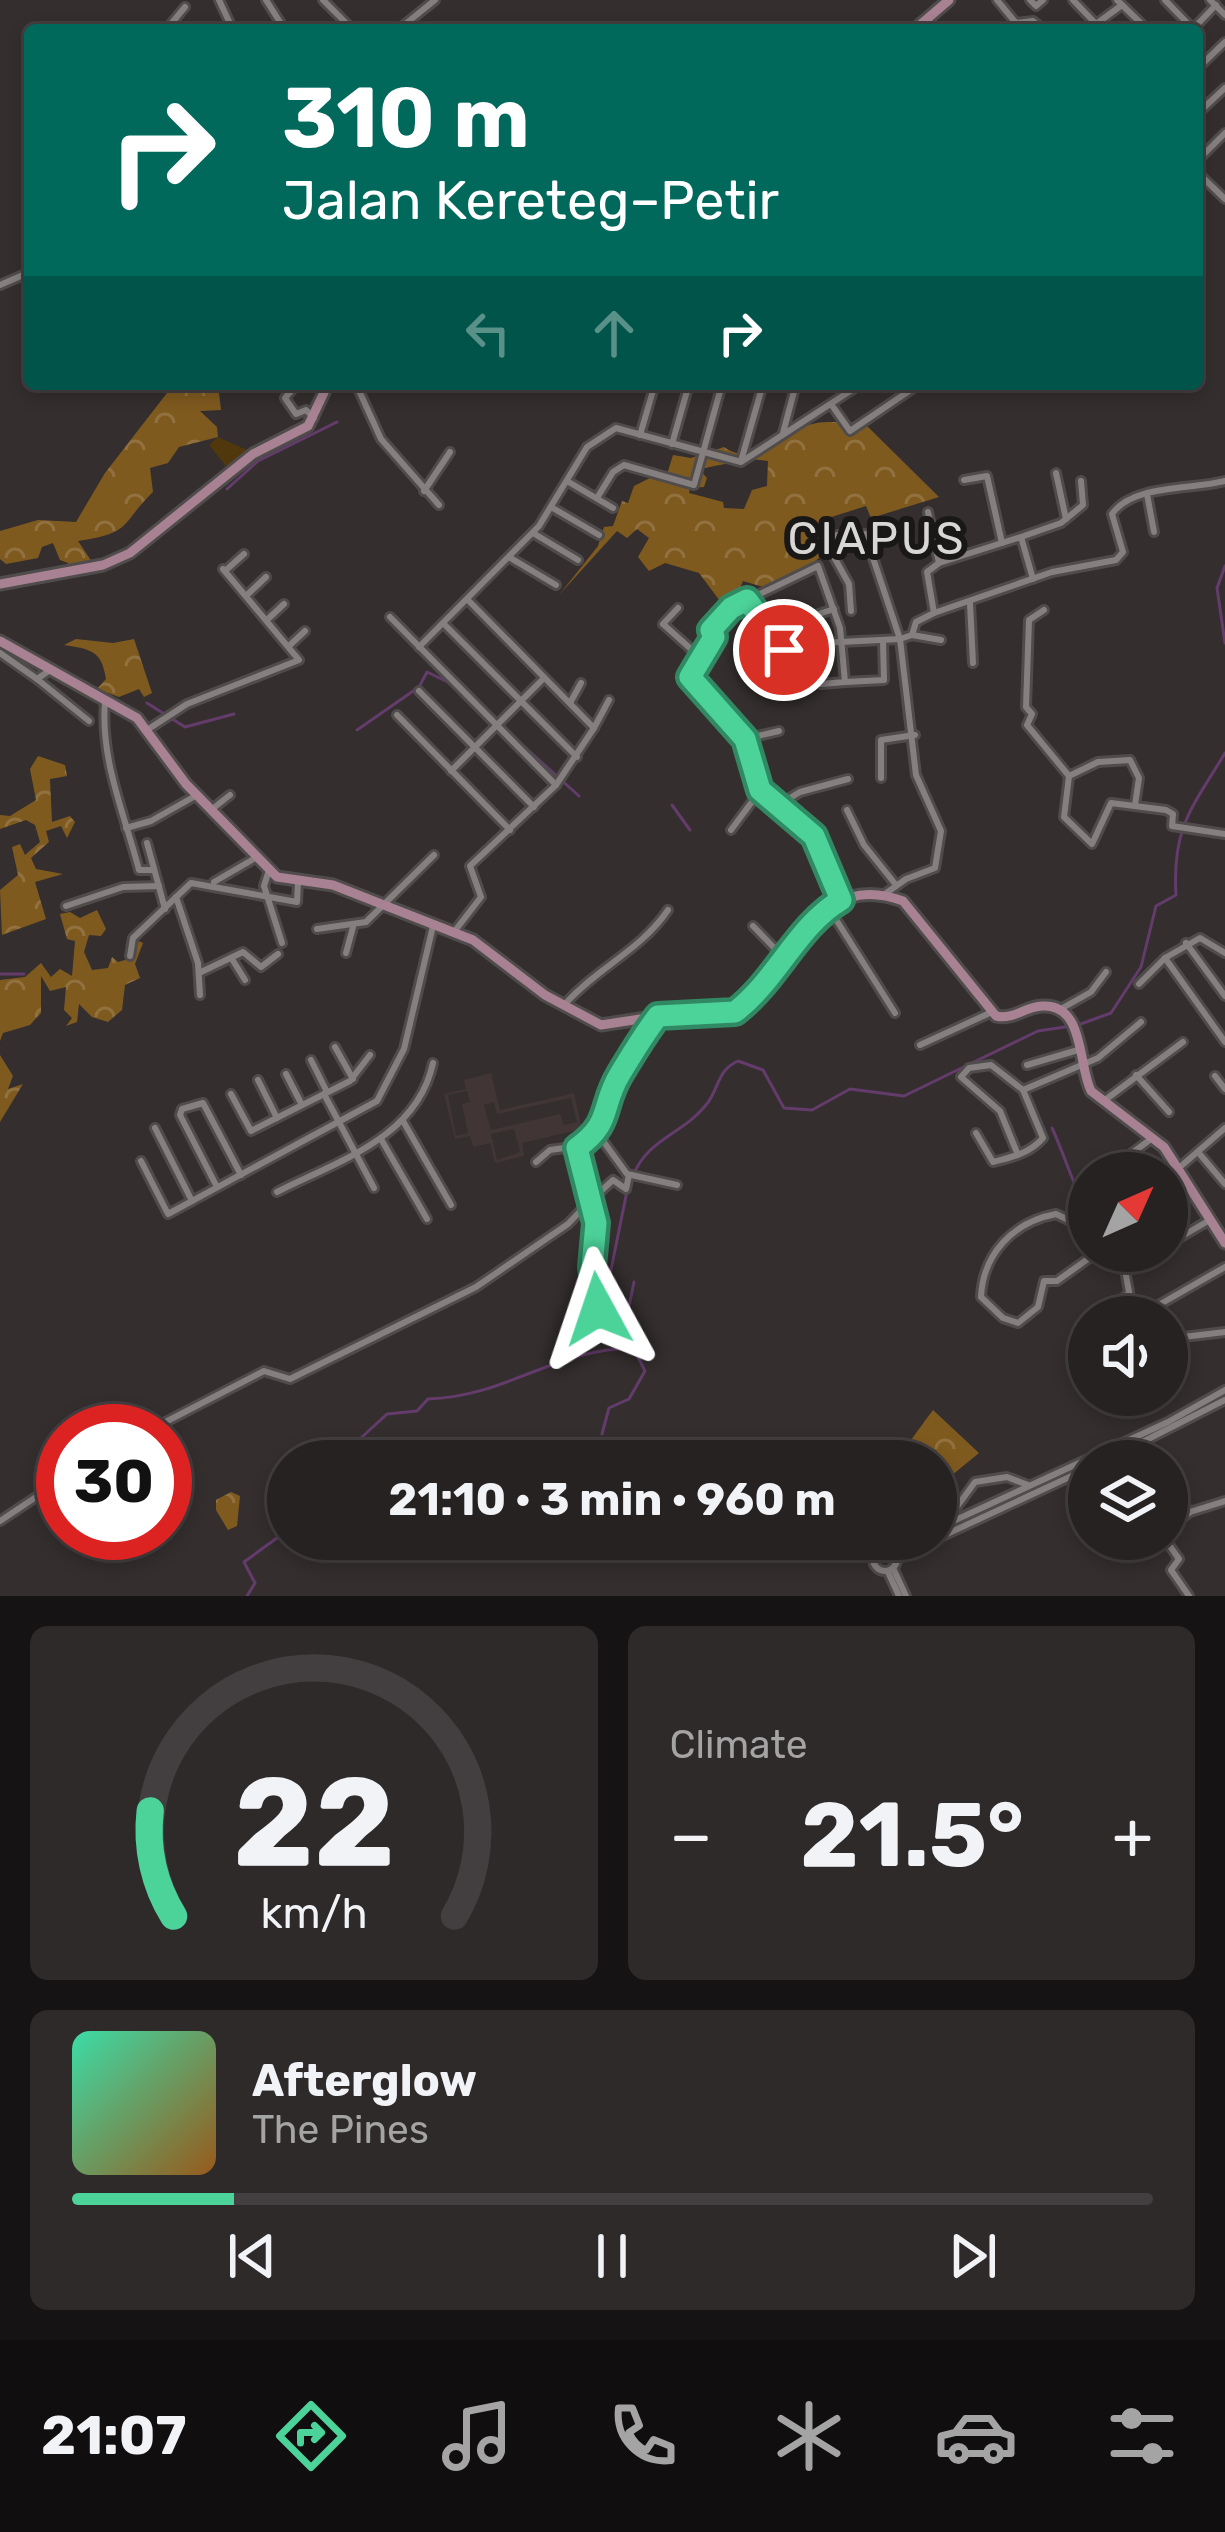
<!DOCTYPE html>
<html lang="en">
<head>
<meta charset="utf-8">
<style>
  body { margin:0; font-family:Rubik,sans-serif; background:#2f2a2a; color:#f1f3f6; height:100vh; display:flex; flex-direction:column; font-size:45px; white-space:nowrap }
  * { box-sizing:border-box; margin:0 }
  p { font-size:39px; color:#a4a4a5 }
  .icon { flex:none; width:66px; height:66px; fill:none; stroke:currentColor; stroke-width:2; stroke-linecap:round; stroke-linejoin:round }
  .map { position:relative; height:1596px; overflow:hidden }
  .details { display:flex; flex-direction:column; gap:30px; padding:30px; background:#151313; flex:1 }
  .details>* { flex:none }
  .top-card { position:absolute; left:24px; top:24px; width:1179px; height:366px; border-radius:12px; box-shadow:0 6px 18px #0003,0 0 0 3px #433f40; background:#00695c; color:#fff; overflow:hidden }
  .needle { width:78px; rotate:45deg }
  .buttons { position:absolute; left:1068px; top:1152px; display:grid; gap:24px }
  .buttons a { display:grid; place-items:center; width:120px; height:120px; border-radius:50%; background:#272222; box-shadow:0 6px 18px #0003,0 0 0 3px #433f40; font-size:60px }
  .speed { position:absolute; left:36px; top:1404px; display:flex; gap:24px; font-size:60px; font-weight:700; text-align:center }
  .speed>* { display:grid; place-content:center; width:156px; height:156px; border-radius:50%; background:#272222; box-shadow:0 6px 18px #0003,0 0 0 3px #433f40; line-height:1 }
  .speed .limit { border:18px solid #d22; background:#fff; color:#111 }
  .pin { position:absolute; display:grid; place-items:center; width:102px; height:102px; color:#fff; margin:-51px; border:6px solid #fff; border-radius:50%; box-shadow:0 3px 12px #0007 }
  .me { position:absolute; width:132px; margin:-66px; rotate:355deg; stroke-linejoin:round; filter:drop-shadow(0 0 9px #0008) }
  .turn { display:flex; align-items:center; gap:42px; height:252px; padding:0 60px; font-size:54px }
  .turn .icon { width:156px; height:156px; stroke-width:2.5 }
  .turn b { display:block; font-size:84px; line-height:102px }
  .lanes { display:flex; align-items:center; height:114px; padding:0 60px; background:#0003; justify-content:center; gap:60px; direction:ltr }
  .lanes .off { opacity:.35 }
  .big { font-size:90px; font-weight:700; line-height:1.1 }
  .details .widget { flex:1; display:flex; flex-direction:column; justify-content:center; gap:18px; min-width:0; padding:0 42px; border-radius:18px; background:#2f2a2a }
  .details .dial { align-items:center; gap:0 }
  .dial svg { height:312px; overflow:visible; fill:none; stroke:#433f40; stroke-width:7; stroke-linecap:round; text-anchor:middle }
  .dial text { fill:#f1f3f6; stroke:none }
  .song { display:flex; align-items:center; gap:36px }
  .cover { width:144px; height:144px; border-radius:18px; background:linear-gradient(135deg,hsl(160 70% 55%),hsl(30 70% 35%)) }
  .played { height:12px; border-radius:6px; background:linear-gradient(90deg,#4cd39a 15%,#433f40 15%) }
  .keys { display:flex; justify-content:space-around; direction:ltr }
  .heat { display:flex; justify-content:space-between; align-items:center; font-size:66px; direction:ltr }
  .details .tiles { flex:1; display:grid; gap:30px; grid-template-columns:1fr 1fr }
  .widget:last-child { grid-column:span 2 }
  .trip { position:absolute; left:267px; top:1440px; width:690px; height:120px; border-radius:60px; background:#272222; box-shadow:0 6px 18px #0003,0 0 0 3px #433f40; font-weight:700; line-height:120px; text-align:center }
  .tab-bar { display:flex; height:192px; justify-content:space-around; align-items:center; background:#100e0e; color:#a4a4a5 }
  .tab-bar .icon { width:84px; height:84px }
  .tab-bar .active { color:#4cd39a }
  .tab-bar b { font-size:54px; color:#f1f3f6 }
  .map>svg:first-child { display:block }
  .built { fill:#423535; fill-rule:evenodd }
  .green { fill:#51370c }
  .forest { fill:url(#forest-crowns); fill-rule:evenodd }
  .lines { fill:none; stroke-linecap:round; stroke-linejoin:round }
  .stream { stroke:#633c6c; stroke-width:3 }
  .street-casing { stroke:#504c4c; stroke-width:12 }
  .secondary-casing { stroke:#504c4c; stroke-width:15 }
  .street { stroke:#867f7f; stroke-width:6 }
  .secondary { stroke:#a88293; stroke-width:9 }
  .route-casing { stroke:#318964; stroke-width:30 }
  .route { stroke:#4cd39a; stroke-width:21 }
  .labels { text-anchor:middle; stroke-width:12; stroke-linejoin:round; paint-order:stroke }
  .quarter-label { font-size:45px; letter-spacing:3px; fill:#d9d6d6; stroke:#1a1717 }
</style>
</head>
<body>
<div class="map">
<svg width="1225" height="1596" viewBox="0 0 1225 1596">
  <defs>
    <pattern id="forest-crowns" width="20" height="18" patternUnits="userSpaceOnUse" patternTransform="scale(3)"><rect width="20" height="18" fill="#7f5a1f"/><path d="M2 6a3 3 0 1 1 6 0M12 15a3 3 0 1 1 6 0" fill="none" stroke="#91713f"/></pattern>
  </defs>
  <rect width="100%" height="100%" fill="#342e2e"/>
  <path class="built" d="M491,1073L500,1110L574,1093L582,1129L522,1143L524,1156L495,1163L490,1143L473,1147L470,1136L455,1139L444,1094L466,1089L464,1080ZM467,1091L470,1102L462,1104L468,1133L456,1136L448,1095ZM571,1098L577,1122L564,1125L560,1114L491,1130L484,1105L494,1102L497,1114ZM514,1129L520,1152L497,1160L491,1134Z"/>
  <polygon class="green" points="218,437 247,450 229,470 209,445"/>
  <g class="forest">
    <path d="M174,384H218L221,410L200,411L217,427L218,437L179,447L168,463L150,468L153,492C120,524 133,533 78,541L92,562L138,550L108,568L67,570L68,563L60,560L53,543L42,547L38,558L6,564L0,559V531L38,520L76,522L105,473Z"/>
    <path d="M865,424L939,497L871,518L866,506L822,520L827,530L816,541L819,558L776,591L743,581L729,613L699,573L665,563L649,571L638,557L649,538L637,529L627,538L617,531L559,595L598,546L604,527L613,526L622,501L628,503L634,486L654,476L665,481L673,455L691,458L724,447C752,467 781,440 805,427C818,419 849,423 865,424ZM751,459L768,461L767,486L752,490L744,509L724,508L723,502L689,493L690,488L704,487L707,478L699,469Z"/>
    <path d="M76,639L113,643L134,639L152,693L144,697L139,689L119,697L97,689L106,679C102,651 91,649 64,645Z"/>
    <polygon points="38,756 65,765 67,776 50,779 52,822 70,816 75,822 67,838 61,826 46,831 49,842 31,858 36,869 63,874 35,882 46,919 2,935 0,890 18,875 12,847 20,844 25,855 40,842 35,825 26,820 0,829 0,815 10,816 36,800 30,769"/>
    <polygon points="97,910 106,929 101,936 89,935 84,952 92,970 108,968 112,957 118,962 132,958 139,941 143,943 135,964 140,978 125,985 122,1010 108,1022 92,1017 79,1004 77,1022 66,1026 72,1018 64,1010 66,987 50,991 41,976 41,1013 30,1025 3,1033 0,1041 0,980 25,977 41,963 51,977 60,969 72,976 75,941 67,939 60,914 70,912 80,918"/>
    <polygon points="0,1055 13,1076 8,1089 23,1084 0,1122"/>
    <polygon points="933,1410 979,1453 946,1480 936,1477 936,1461 923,1461 908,1444"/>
    <polygon points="231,1492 240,1496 237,1526 228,1530 216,1510 216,1500"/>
  </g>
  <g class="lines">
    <g class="stream">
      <polyline points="227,489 258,461 337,422"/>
      <polyline points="1225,566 1217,588 1225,643"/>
      <polyline points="459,691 473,704"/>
      <polyline points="147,703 185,727 234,714"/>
      <polyline points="499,724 579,796"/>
      <polyline points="357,730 419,687 427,672 452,684"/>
      <polyline points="672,805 690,830"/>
      <polyline points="0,974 24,974"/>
      <polyline points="1029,1096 1038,1116"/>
      <path d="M1052,1128C1065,1156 1071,1180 1085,1206"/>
      <path d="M633,1176C647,1139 683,1134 706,1105C720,1088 716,1071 738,1061L763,1070L784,1108L812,1110L850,1089L904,1096L1038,1031L1078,1025L1111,1013L1141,967L1156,906L1176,895C1172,827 1192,808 1225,753"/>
      <polyline points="625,1326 634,1282"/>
      <polyline points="602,1434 609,1408 629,1399 645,1371 632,1345"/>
      <polyline points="312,1461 316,1461"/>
      <path d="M336,1461L387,1414L417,1411L428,1399C501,1397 548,1355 617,1349L618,1340L601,1319L627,1191"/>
      <polyline points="247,1596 255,1583 244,1562 288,1530"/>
    </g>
    <defs>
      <g id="street">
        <polyline points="219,0 233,30"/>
        <polyline points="266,0 285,30"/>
        <polyline points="323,0 353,30"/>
        <polyline points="997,0 1016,23 1033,21 1044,30"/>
        <polyline points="1030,0 1036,6 1043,0"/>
        <polyline points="1073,0 1096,24 1122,5"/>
        <polyline points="1117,0 1148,30"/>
        <polyline points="1165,0 1193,29"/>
        <polyline points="1210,0 1225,15"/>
        <polyline points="926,19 939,30"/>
        <polyline points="1193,29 1216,5"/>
        <polyline points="166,30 185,7"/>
        <polyline points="398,30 435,0"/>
        <polyline points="1197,69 1225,42"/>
        <polyline points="1197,114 1225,88"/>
        <polyline points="1197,161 1225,133"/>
        <polyline points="1197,172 1225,199"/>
        <polyline points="0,285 30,272"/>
        <polyline points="297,384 285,398 296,414 306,410 314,418"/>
        <polyline points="356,384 381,439 439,505"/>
        <polyline points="831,404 850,431 912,389 909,384"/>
        <polyline points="783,433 796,384"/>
        <polyline points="640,435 655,384"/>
        <polyline points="672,444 689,384"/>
        <polyline points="741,461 763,384"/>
        <polyline points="1056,473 1066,519"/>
        <polyline points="964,480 987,476 1002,543"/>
        <polyline points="567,481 613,508"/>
        <polyline points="424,491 450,452"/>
        <polyline points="1147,494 1154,532"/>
        <polyline points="597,498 613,472 624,465 694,485 722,384"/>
        <polyline points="551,507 599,535"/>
        <polyline points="928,512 939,563"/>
        <polyline points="533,533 578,560"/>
        <polyline points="1021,537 1061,523 1083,505 1081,481"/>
        <polyline points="509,557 556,585"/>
        <polyline points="225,571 244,554"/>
        <polyline points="247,595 266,577"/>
        <polyline points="747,600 783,650 800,644 900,639 865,534 841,543 838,535 824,539 849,584 851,611"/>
        <polyline points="970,603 973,663"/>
        <polyline points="678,608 663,624 701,658"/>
        <polyline points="1044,610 1029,620 1026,707 1032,714 1027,725 1069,776 1098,762 1130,760 1139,778 1135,805"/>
        <polyline points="934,613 927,572 939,563 1021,537 1033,579"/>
        <polyline points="390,617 556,785"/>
        <polyline points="269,618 284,604"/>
        <polyline points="444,624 577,757"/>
        <polyline points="771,630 834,609"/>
        <polyline points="912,635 941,640"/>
        <polyline points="290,645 305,631"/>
        <polyline points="419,647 539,526 587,447 616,428 741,462 861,384"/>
        <polyline points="0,653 37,679 50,670"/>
        <polyline points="37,679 89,721"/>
        <polyline points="845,682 884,680 883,642"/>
        <polyline points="419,691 534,807"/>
        <path d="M105,702C100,759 125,816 139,870H154"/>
        <polyline points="570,703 581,683"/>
        <polyline points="397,715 510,830"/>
        <polyline points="594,728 609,700"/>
        <polyline points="147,730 187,704 299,660 223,569"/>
        <polyline points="779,731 745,739 760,791 814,836 841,900"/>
        <polyline points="745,739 690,677 714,637 711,630 731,608 818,566 840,628 845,682 821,684 815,645"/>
        <polyline points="451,771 544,678"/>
        <polyline points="1069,776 1064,817 1092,844 1111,803 1166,810 1173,814 1172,826 1225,834"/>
        <polyline points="881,778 881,740 915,735"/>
        <polyline points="778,805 800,792 848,779"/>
        <polyline points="211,810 230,795"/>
        <polyline points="847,810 864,845 896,885"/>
        <polyline points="126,828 151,821 197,795"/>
        <polyline points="731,830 760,791"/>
        <polyline points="147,843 165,909"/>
        <polyline points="269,870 264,886 282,943"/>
        <polyline points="214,882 257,857"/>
        <path d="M882,896L906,879L935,868L941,831L916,775L900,639L912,635L916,622L934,613L1052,572L1116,560L1123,552L1112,514C1133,484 1192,490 1225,481"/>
        <polyline points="176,897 198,963 200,995"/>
        <polyline points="66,906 123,887 159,886"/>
        <polyline points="830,910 895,1013"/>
        <polyline points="753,926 784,958"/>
        <polyline points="317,929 366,922 434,855"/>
        <polyline points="454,932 481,897 470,866 556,785 594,728 468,600"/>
        <polyline points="1186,943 1225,996"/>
        <polyline points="346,953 353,927"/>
        <polyline points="1225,953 1200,938 1165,958 1225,1042"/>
        <polyline points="130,956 133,938 191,883 297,902 298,882"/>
        <polyline points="232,959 245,980"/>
        <polyline points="199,973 243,952 261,967 278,954"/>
        <polyline points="1139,984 1165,958"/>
        <path d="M565,1004C598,967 640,951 668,910"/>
        <polyline points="1059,1010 1091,992 1106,972"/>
        <polyline points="920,1045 992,1012"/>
        <polyline points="335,1047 353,1079"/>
        <polyline points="311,1060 327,1092"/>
        <polyline points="1027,1065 1078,1050"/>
        <polyline points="286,1074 302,1105"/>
        <polyline points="1136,1075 1169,1112"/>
        <polyline points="1215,1076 1225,1089"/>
        <polyline points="258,1080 277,1118"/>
        <polyline points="1023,1090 1098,1058 1141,1022"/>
        <polyline points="231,1094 251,1131 350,1081 370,1055"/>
        <polyline points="324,1094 374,1188"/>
        <polyline points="1105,1100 1183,1042"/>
        <polyline points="403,1121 451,1205"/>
        <polyline points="155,1128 192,1201"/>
        <path d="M976,1133L993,1162C1013,1157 1030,1153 1043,1138L1023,1090L991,1065L969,1068L961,1077L1000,1111L1018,1155"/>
        <polyline points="598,1134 627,1174 677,1185"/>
        <polyline points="381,1139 427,1219"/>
        <polyline points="1198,1152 1225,1184"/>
        <polyline points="141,1161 168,1214 377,1101 404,1049 433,926"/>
        <polyline points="536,1162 550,1150 578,1146"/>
        <polyline points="1180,1167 1225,1128"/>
        <polyline points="1105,1173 1151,1139"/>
        <polyline points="217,1187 180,1115 182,1109 203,1103 241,1175"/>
        <path d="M277,1192C338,1161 417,1138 433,1063"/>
        <path d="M1089,1230L1056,1214C1013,1222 983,1254 981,1297L1003,1318L1018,1323L1038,1307L1044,1281H1057L1099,1251"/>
        <polyline points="1167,1245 1208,1221"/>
        <polyline points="1106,1251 1124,1269 1158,1251"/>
        <polyline points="1125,1270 1132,1308"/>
        <path d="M598,1309C595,1283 598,1221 588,1203L613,1180L626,1189L629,1175"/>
        <polyline points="1111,1310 1127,1295"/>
        <polyline points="1155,1317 1157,1306 1225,1267"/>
        <polyline points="1167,1339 1225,1332"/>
        <polyline points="148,1431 264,1371 290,1379 476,1287 568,1224 588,1203 577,1148 598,1134 620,1074 656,1018"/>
        <polyline points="1105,1461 1225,1400"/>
        <polyline points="1167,1488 1190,1512"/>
        <polyline points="0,1521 63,1479"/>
        <polyline points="945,1523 975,1482 1007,1477 1028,1485"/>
        <polyline points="936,1529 1168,1422 1225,1390"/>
        <polyline points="1167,1529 1190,1512 1225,1501"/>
        <polyline points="936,1539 1089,1468"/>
        <polyline points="1165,1539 1179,1559 1171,1570 1189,1596"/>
        <circle cx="885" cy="1559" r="12"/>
        <polyline points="893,1549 914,1539"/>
        <polyline points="897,1556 935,1539"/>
        <polyline points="893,1568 906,1596"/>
        <polyline points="888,1572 899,1596"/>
      </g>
      <g id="secondary">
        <polyline points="914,30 949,0"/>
        <polyline points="0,584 103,565 130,553 253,454 308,426 328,384"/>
        <path d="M0,641L137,718L186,784L277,877L333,885L473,940L545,995L601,1025L679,1013L729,1015C797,977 809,866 903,901L996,1016C1014,1020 1024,1007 1042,1006C1085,1003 1078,1066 1091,1091L1164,1147L1225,1243"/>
      </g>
    </defs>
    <use href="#street" class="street-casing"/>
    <use href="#secondary" class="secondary-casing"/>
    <use href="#street" class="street"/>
    <use href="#secondary" class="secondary"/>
  </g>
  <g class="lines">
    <defs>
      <path id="route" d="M598,1309L592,1267L596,1223L577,1148C613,1122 600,1107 620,1074C632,1054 644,1034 658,1016L735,1012C777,980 797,926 841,900L814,836L760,790L745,739L690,677L714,637L711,630L731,608L747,600L784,650"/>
    </defs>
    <use href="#route" class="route-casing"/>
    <use href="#route" class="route"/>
  </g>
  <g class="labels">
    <g class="quarter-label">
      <text x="877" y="554">CIAPUS</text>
    </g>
  </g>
</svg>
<div class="buttons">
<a><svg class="needle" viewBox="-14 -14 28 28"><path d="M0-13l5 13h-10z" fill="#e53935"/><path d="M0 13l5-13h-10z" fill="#a4a4a5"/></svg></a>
<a><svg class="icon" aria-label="sound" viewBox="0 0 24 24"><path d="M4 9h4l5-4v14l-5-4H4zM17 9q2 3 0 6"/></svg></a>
<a><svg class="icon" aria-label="layers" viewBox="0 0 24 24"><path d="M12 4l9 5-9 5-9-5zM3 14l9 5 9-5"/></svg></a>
</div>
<div class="speed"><div class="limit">30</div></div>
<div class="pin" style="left:784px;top:650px;background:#d93025"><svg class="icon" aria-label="arrive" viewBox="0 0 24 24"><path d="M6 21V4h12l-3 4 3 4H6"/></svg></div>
<svg class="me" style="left:598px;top:1309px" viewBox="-20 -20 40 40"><path d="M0-17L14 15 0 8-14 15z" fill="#4cd39a" stroke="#fff" stroke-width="4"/></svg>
<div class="trip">21:10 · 3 min · 960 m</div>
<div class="top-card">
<div class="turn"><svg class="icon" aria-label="right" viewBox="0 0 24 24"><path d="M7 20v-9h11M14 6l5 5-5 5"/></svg><div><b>310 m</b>Jalan Kereteg–Petir</div></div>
<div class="lanes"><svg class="icon off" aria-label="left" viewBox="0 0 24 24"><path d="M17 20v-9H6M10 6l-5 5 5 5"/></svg><svg class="icon off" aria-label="ahead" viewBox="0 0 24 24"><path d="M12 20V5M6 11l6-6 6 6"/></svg><svg class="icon" aria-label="right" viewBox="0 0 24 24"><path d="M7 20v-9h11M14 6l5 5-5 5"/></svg></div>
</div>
</div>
<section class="details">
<div class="tiles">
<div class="widget dial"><svg viewBox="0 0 100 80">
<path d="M14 69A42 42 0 1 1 86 69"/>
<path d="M14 69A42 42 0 0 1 8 42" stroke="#4cd39a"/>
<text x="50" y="56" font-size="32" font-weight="700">22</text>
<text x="50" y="72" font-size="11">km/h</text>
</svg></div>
<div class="widget"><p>Climate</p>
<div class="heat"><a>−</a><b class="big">21.5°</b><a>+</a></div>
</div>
<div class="widget">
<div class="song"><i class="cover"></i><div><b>Afterglow</b><p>The Pines</p></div></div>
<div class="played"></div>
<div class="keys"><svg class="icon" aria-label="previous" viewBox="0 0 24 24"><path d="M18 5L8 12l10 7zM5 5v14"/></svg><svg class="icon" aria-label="pause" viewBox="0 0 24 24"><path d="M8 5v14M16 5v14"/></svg><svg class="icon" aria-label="next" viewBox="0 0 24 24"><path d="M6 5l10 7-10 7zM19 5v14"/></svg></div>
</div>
</div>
</section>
<nav class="tab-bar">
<b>21:07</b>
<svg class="icon active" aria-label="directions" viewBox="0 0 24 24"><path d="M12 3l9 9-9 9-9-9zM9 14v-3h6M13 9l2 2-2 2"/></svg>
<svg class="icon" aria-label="music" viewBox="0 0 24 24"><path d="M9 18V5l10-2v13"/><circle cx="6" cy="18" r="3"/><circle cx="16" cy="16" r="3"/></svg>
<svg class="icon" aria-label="phone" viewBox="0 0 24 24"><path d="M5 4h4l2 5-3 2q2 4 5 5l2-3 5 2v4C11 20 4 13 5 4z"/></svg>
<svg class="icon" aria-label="climate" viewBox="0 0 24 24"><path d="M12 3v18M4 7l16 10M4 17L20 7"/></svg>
<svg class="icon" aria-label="car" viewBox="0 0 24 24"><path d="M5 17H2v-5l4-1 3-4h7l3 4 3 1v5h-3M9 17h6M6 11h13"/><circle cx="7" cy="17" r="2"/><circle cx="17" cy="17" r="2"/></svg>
<svg class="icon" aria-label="filters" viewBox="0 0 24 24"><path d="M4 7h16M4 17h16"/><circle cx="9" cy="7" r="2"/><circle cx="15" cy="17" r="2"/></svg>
</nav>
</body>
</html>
